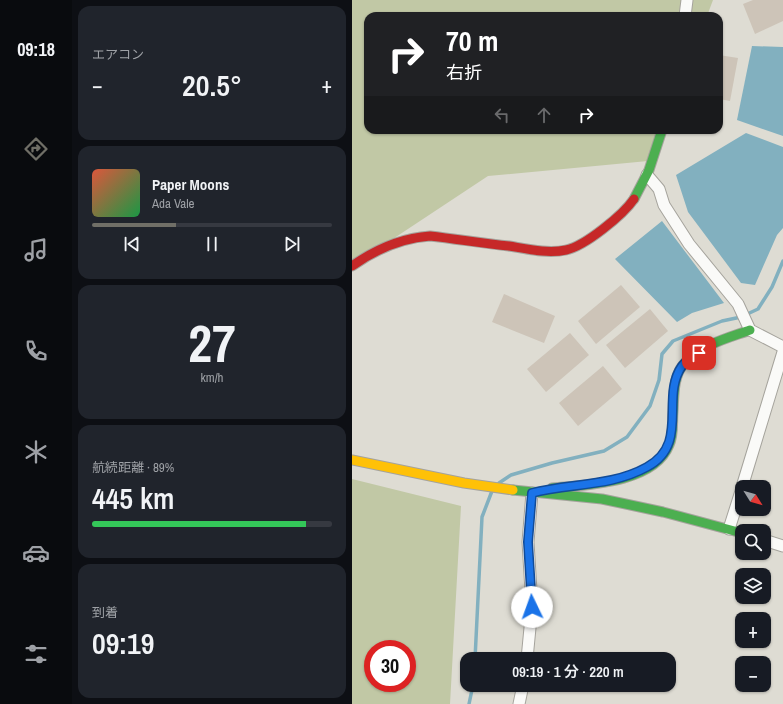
<!DOCTYPE html>
<html lang="ja">
<head>
<meta charset="utf-8">
<style>
  body { margin:0; font-family:"Archivo Narrow","Noto Sans JP",sans-serif; background:#20242c; color:#f1f3f6; height:100vh; display:flex; flex-direction:column; font-size:15px; white-space:nowrap }
  * { box-sizing:border-box; margin:0 }
  p { font-size:13px; color:#9ea1a6 }
  .icon { flex:none; width:22px; height:22px; fill:none; stroke:currentColor; stroke-width:2; stroke-linecap:round; stroke-linejoin:round }
  .map { position:relative; flex:1; overflow:hidden }
  .side { display:flex; flex-direction:column; gap:6px; padding:6px; background:#0d0f14; width:280px }
  .side>* { flex:none }
  .banner { position:absolute; left:12px; top:12px; width:359px; height:122px; border-radius:12px; box-shadow:0 1px 3px #0004; background:#202124; color:#fff; overflow:hidden }
  .needle { width:26px; rotate:127deg }
  .fabs { position:absolute; left:383px; top:480px; display:grid; gap:8px }
  .fabs a { display:grid; place-items:center; width:36px; height:36px; border-radius:8px; background:#171b24; box-shadow:0 1px 3px #0004; font-size:20px }
  .speed { position:absolute; left:12px; top:640px; display:flex; gap:8px; font-size:20px; font-weight:700; text-align:center }
  .speed>* { display:grid; place-content:center; width:52px; height:52px; border-radius:50%; background:#171b24; box-shadow:0 1px 3px #0004; line-height:1 }
  .speed .limit { border:6px solid #d22; background:#fff; color:#111 }
  .pin { position:absolute; display:grid; place-items:center; width:34px; height:34px; color:#fff; margin:-17px; border-radius:8px; box-shadow:0 2px 6px #0006 }
  .me { position:absolute; width:44px; margin:-22px; rotate:357deg; stroke-linejoin:round; filter:drop-shadow(0 0 3px #0008) }
  .turn { display:flex; align-items:center; gap:14px; height:84px; padding:0 16px; font-size:18px }
  .turn .icon { width:52px; height:52px; stroke-width:2.5 }
  .turn b { display:block; font-size:28px; line-height:34px }
  .lanes { display:flex; align-items:center; height:38px; padding:0 16px; background:#0003; justify-content:center; gap:20px; direction:ltr }
  .lanes .off { opacity:.35 }
  .big { font-size:30px; font-weight:600; line-height:1.1 }
  .side .tile { flex:1; display:flex; flex-direction:column; justify-content:center; gap:6px; min-width:0; padding:0 14px; border-radius:12px; background:#20242c }
  .side .dial { align-items:center; gap:0 }
  .dial b { font-size:52px; line-height:1 }
  .song { display:flex; align-items:center; gap:12px }
  .cover { width:48px; height:48px; border-radius:6px; background:linear-gradient(135deg,hsl(10 70% 55%),hsl(140 70% 35%)) }
  .played { height:4px; border-radius:2px; background:linear-gradient(90deg,#706f67 35%,#363941 35%) }
  .keys { display:flex; justify-content:space-around; direction:ltr }
  .heat { display:flex; justify-content:space-between; align-items:center; font-size:22px; direction:ltr }
  .charge { height:6px; border-radius:3px; background:linear-gradient(90deg,#34c759 89%,#363941 0) }
  .trip { position:absolute; left:108px; top:652px; width:216px; height:40px; border-radius:12px; background:#171b24; box-shadow:0 1px 3px #0004; font-weight:600; line-height:40px; text-align:center }
  main { display:flex; flex:1; min-height:0 }
  .tabs { display:flex; flex-direction:column; width:72px; justify-content:space-around; align-items:center; background:#090b0e; color:#9ea1a6 }
  .tabs .icon { width:28px; height:28px }
  .tabs .current { color:#706f67 }
  .tabs b { font-size:18px; color:#f1f3f6 }
  .map>svg:first-child { display:block }
  .green { fill:#c1c8a5; fill-rule:evenodd }
  .water { fill:#82b0bf }
  .lines { fill:none; stroke-linecap:round; stroke-linejoin:round }
  .stream { stroke:#82b0bf; stroke-width:3.5 }
  .building { fill:#cdc4b8 }
  .street-casing { stroke:#a5a39c; stroke-width:13 }
  .fast-casing { stroke:#a5a39c; stroke-width:11 }
  .slow-casing { stroke:#a5a39c; stroke-width:11 }
  .jam-casing { stroke:#a5a39c; stroke-width:11 }
  .street { stroke:#fafaf8; stroke-width:11 }
  .fast { stroke:#4caf50; stroke-width:9 }
  .slow { stroke:#ffc107; stroke-width:9 }
  .jam { stroke:#c62828; stroke-width:9 }
  .route-casing { stroke:#114b97; stroke-width:10 }
  .route { stroke:#1a73e8; stroke-width:7 }
</style>
</head>
<body>
<main>
<nav class="tabs">
<b>09:18</b>
<svg class="icon current" aria-label="directions" viewBox="0 0 24 24"><path d="M12 3l9 9-9 9-9-9zM9 14v-3h6M13 9l2 2-2 2"/></svg>
<svg class="icon" aria-label="music" viewBox="0 0 24 24"><path d="M9 18V5l10-2v13"/><circle cx="6" cy="18" r="3"/><circle cx="16" cy="16" r="3"/></svg>
<svg class="icon" aria-label="phone" viewBox="0 0 24 24"><path d="M5 4h4l2 5-3 2q2 4 5 5l2-3 5 2v4C11 20 4 13 5 4z"/></svg>
<svg class="icon" aria-label="climate" viewBox="0 0 24 24"><path d="M12 3v18M4 7l16 10M4 17L20 7"/></svg>
<svg class="icon" aria-label="car" viewBox="0 0 24 24"><path d="M5 17H2v-5l4-1 3-4h7l3 4 3 1v5h-3M9 17h6M6 11h13"/><circle cx="7" cy="17" r="2"/><circle cx="17" cy="17" r="2"/></svg>
<svg class="icon" aria-label="filters" viewBox="0 0 24 24"><path d="M4 7h16M4 17h16"/><circle cx="9" cy="7" r="2"/><circle cx="15" cy="17" r="2"/></svg>
</nav>
<section class="side">
<div class="tile"><p>エアコン</p>
<div class="heat"><a>−</a><b class="big">20.5°</b><a>+</a></div>
</div>
<div class="tile">
<div class="song"><i class="cover"></i><div><b>Paper Moons</b><p>Ada Vale</p></div></div>
<div class="played"></div>
<div class="keys"><svg class="icon" aria-label="previous" viewBox="0 0 24 24"><path d="M18 5L8 12l10 7zM5 5v14"/></svg><svg class="icon" aria-label="pause" viewBox="0 0 24 24"><path d="M8 5v14M16 5v14"/></svg><svg class="icon" aria-label="next" viewBox="0 0 24 24"><path d="M6 5l10 7-10 7zM19 5v14"/></svg></div>
</div>
<div class="tile dial"><b>27</b><p>km/h</p></div>
<div class="tile"><p>航続距離 · 89%</p><b class="big">445 km</b><div class="charge"></div></div>
<div class="tile"><p>到着</p><b class="big">09:19</b></div>
</section>
<div class="map">
<svg width="431" height="704" viewBox="0 0 431 704">
  <rect width="100%" height="100%" fill="#dedcd3"/>
  <g class="green">
    <polygon points="0,0 361,0 355,16 16,16 16,130 309,130 296,161 136,176 0,266"/>
    <path d="M0,479L109,506L98,704H0ZM21,649H55V683H21Z"/>
  </g>
  <g class="water">
    <polygon points="400,46 431,47 431,136 385,120"/>
    <polygon points="394,133 431,147 431,228 425,235 403,285 389,283 336,212 324,175"/>
    <polygon points="310,221 372,303 340,313 325,322 263,259"/>
  </g>
  <g class="lines">
    <g class="stream">
      <polyline points="147,483 159,475 200,463 252,451 275,437 298,406 307,380 310,354 321,341 370,321 389,317 406,309 420,287 431,261"/>
      <polyline points="123,659 130,517 140,491"/>
      <polyline points="117,704 121,685"/>
    </g>
  </g>
  <g class="building">
    <polygon points="401,0 431,0 431,21 403,34 391,4"/>
    <polygon points="367,55 386,58 378,101 367,99"/>
    <polygon points="269,285 288,307 244,344 226,321"/>
    <polygon points="152,294 203,316 192,343 140,322"/>
    <polygon points="298,309 316,331 273,368 254,345"/>
    <polygon points="218,333 237,355 194,392 175,369"/>
    <polygon points="251,366 270,389 226,426 207,403"/>
  </g>
  <g class="lines">
    <defs>
      <g id="street">
        <polyline points="333,16 335,0"/>
        <polyline points="295,175 307,189 312,205 337,244 386,304 398,330 431,347"/>
        <polyline points="390,487 431,352"/>
        <polyline points="377,529 390,488"/>
        <polyline points="412,540 431,546"/>
        <polyline points="175,659 180,607 176,542 180,493"/>
        <polyline points="167,704 171,685"/>
      </g>
      <g id="fast">
        <polyline points="282,199 297,170 310,130"/>
        <path d="M200,488C235,485 302,483 317,445C322,435 320,422 321,412C322,397 321,377 331,365C347,345 376,338 398,330"/>
        <polyline points="161,490 250,499 311,512 390,533"/>
      </g>
      <polyline id="slow" points="0,460 112,483 161,490"/>
      <path id="jam" d="M0,266C24,249 49,238 78,236C104,239 130,243 157,246C175,249 196,254 214,250C233,246 271,215 282,199"/>
    </defs>
    <use href="#street" class="street-casing"/>
    <use href="#fast" class="fast-casing"/>
    <use href="#slow" class="slow-casing"/>
    <use href="#jam" class="jam-casing"/>
    <use href="#street" class="street"/>
    <use href="#fast" class="fast"/>
    <use href="#slow" class="slow"/>
    <use href="#jam" class="jam"/>
  </g>
  <g class="lines">
    <defs>
      <path id="route" d="M180,607L176,542L180,493C218,483 259,487 295,467C338,444 308,397 330,366C335,360 341,356 347,353"/>
    </defs>
    <use href="#route" class="route-casing"/>
    <use href="#route" class="route"/>
  </g>
</svg>
<div class="fabs">
<a><svg class="needle" viewBox="-14 -14 28 28"><path d="M0-13l5 13h-10z" fill="#e53935"/><path d="M0 13l5-13h-10z" fill="#9ea1a6"/></svg></a>
<a><svg class="icon" aria-label="search" viewBox="0 0 24 24"><circle cx="10" cy="10" r="6"/><path d="M15 15l6 6"/></svg></a>
<a><svg class="icon" aria-label="layers" viewBox="0 0 24 24"><path d="M12 4l9 5-9 5-9-5zM3 14l9 5 9-5"/></svg></a>
<a>+</a>
<a>−</a>
</div>
<div class="speed"><div class="limit">30</div></div>
<div class="pin" style="left:347px;top:353px;background:#d93025"><svg class="icon" aria-label="arrive" viewBox="0 0 24 24"><path d="M6 21V4h12l-3 4 3 4H6"/></svg></div>
<svg class="me" style="left:180px;top:607px" viewBox="-20 -20 40 40"><circle r="19" fill="#fff"/><path d="M0-13L10 11 0 6-10 11z" fill="#1a73e8"/></svg>
<div class="trip">09:19 · 1 分 · 220 m</div>
<div class="banner">
<div class="turn"><svg class="icon" aria-label="right" viewBox="0 0 24 24"><path d="M7 20v-9h11M14 6l5 5-5 5"/></svg><div><b>70 m</b>右折</div></div>
<div class="lanes"><svg class="icon off" aria-label="left" viewBox="0 0 24 24"><path d="M17 20v-9H6M10 6l-5 5 5 5"/></svg><svg class="icon off" aria-label="ahead" viewBox="0 0 24 24"><path d="M12 20V5M6 11l6-6 6 6"/></svg><svg class="icon" aria-label="right" viewBox="0 0 24 24"><path d="M7 20v-9h11M14 6l5 5-5 5"/></svg></div>
</div>
</div>
</main>
</body>
</html>
